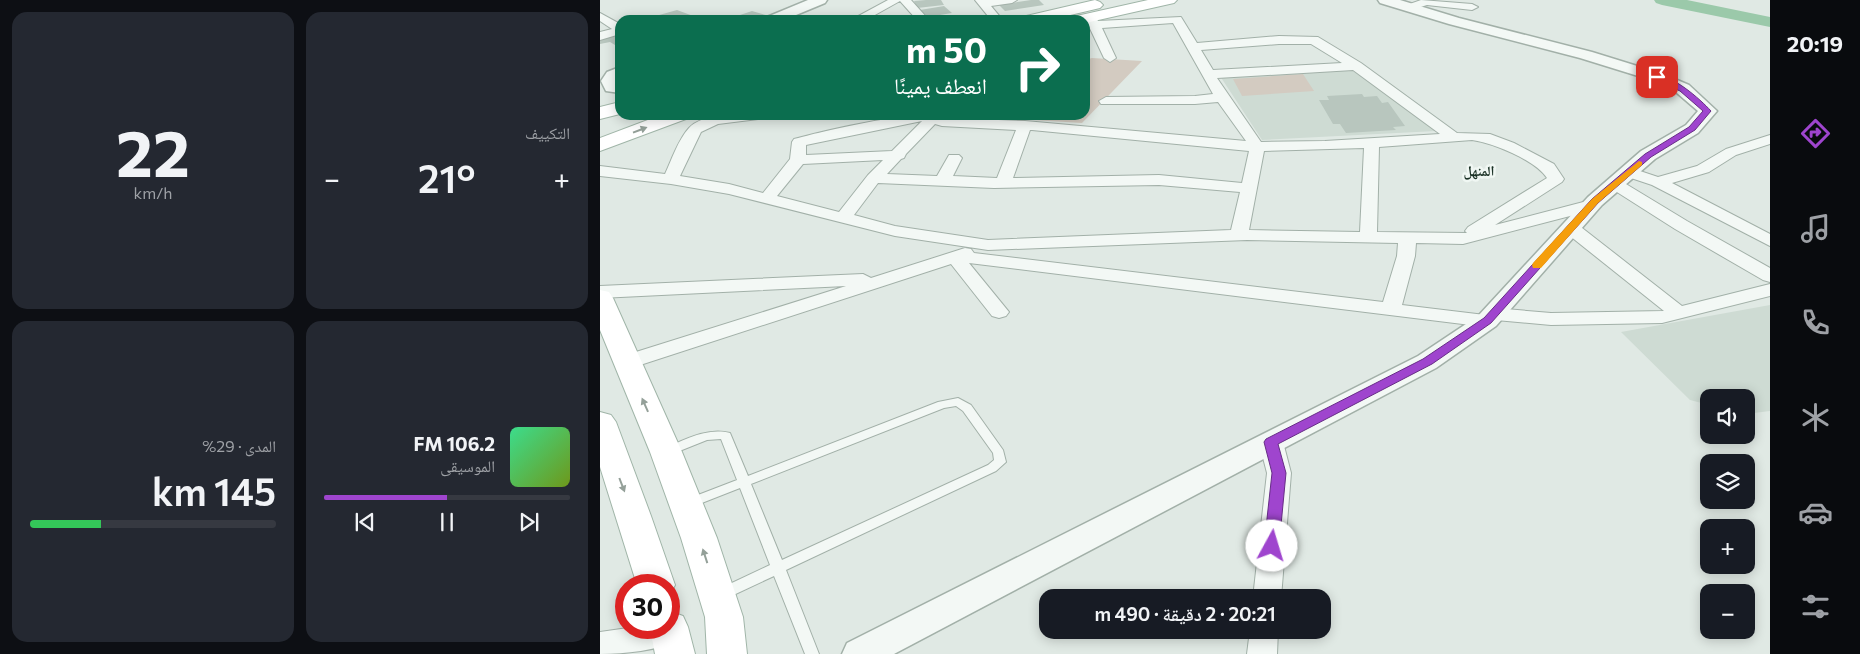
<!DOCTYPE html>
<html lang="ar">
<head>
<meta charset="utf-8">
<style>
  body { margin:0; font-family:Commissioner,"Noto Naskh Arabic",sans-serif; background:#242831; color:#f1f3f6; direction:rtl; height:100vh; display:flex; flex-direction:column; font-size:19px; white-space:nowrap }
  * { box-sizing:border-box; margin:0 }
  p { font-size:16px; color:#9ea1a6 }
  .icon { flex:none; width:28px; height:28px; fill:none; stroke:currentColor; stroke-width:2; stroke-linecap:round; stroke-linejoin:round }
  .map { position:relative; flex:1; overflow:hidden; direction:ltr }
  .sheet { display:flex; flex-direction:column; gap:12px; padding:12px; background:#0d0f14; width:600px }
  .sheet>* { flex:none }
  .top-card { position:absolute; left:15px; top:15px; width:475px; height:105px; border-radius:15px; box-shadow:0 2px 12px #0003; direction:rtl; background:#0b6e4f; color:#fff; overflow:hidden }
  .controls { position:absolute; left:1100px; top:389px; display:grid; gap:10px }
  .controls a { display:grid; place-items:center; width:55px; height:55px; border-radius:10px; background:#171b24; box-shadow:0 2px 12px #0003; font-size:25px }
  .speed { position:absolute; left:15px; top:574px; display:flex; gap:10px; font-size:25px; font-weight:700; text-align:center }
  .speed>* { display:grid; place-content:center; width:65px; height:65px; border-radius:50%; background:#171b24; box-shadow:0 2px 12px #0003; line-height:1 }
  .speed .limit { border:8px solid #d22; background:#fff; color:#111 }
  .pin { position:absolute; display:grid; place-items:center; width:42px; height:42px; color:#fff; margin:-21px; border-radius:10px; box-shadow:0 2px 8px #0006 }
  .me { position:absolute; width:55px; margin:-28px; rotate:6deg; stroke-linejoin:round; filter:drop-shadow(0 0 4px #0008) }
  .turn { display:flex; align-items:center; gap:18px; height:105px; padding:0 20px; font-size:22px }
  .turn .icon { width:65px; height:65px; stroke-width:2.5 }
  .turn b { display:block; font-size:35px; line-height:42px }
  .big { font-size:38px; font-weight:600; line-height:1.1 }
  .sheet .widget { flex:1; display:flex; flex-direction:column; justify-content:center; gap:8px; min-width:0; padding:0 18px; border-radius:15px; background:#242831 }
  .sheet .dial { align-items:center; gap:0 }
  .dial b { font-size:65px; line-height:1 }
  .song { display:flex; align-items:center; gap:15px }
  .cover { width:60px; height:60px; border-radius:8px; background:linear-gradient(135deg,hsl(150 70% 55%),hsl(80 70% 35%)) }
  .played { height:5px; border-radius:2px; background:linear-gradient(90deg,#9f45ce 50%,#363941 50%) }
  .keys { display:flex; justify-content:space-around; direction:ltr }
  .heat { display:flex; justify-content:space-between; align-items:center; font-size:28px; direction:ltr }
  .charge { height:8px; border-radius:4px; background:linear-gradient(90deg,#34c759 29%,#363941 0) }
  .sheet .tiles { flex:1; display:grid; gap:12px; grid-template-columns:repeat(2,1fr) }
  .trip { position:absolute; left:439px; top:589px; width:292px; height:50px; border-radius:15px; background:#171b24; box-shadow:0 2px 12px #0003; font-weight:600; line-height:50px; text-align:center; direction:rtl }
  main { display:flex; flex:1; min-height:0 }
  .tabs { display:flex; flex-direction:column; width:90px; justify-content:space-around; align-items:center; background:#090b0e; color:#9ea1a6 }
  .tabs .icon { width:35px; height:35px }
  .tabs .on { color:#9f45ce }
  .tabs b { font-size:22px; color:#f1f3f6 }
  .map>svg:first-child { display:block }
  .built { fill:#cedbd3 }
  .green { fill:#d3cbc1 }
  .lines { fill:none; stroke-linecap:round; stroke-linejoin:round }
  .river { fill:#9bc9aa; fill-rule:evenodd }
  .building { fill:#b8c6be }
  .service-casing { stroke:#a2b0a8; stroke-width:2 }
  .minor-casing { stroke:#a2b0a8; stroke-width:2 }
  .tertiary-casing { stroke:#a2b0a8; stroke-width:3 }
  .primary-casing { stroke:#a0b5a8; stroke-width:2 }
  .service { fill:#f3f8f5; fill-rule:evenodd }
  .minor { fill:#f3f8f5; fill-rule:evenodd }
  .tertiary { fill:#f3f8f5; fill-rule:evenodd }
  .primary { fill:#fff; fill-rule:evenodd }
  .oneway { fill:#94a099 }
  .route { fill:#9f45ce; stroke:#672d86 }
  .slow { fill:#f59e0b }
  .labels { text-anchor:middle; stroke-width:5; stroke-linejoin:round; paint-order:stroke }
  .far-neighbourhood-label { font-size:14px; font-weight:bold; fill:#1b3226; stroke:#f0f7f3 }
</style>
</head>
<body>
<main>
<nav class="tabs">
<b>20:19</b>
<svg class="icon on" aria-label="directions" viewBox="0 0 24 24"><path d="M12 3l9 9-9 9-9-9zM9 14v-3h6M13 9l2 2-2 2"/></svg>
<svg class="icon" aria-label="music" viewBox="0 0 24 24"><path d="M9 18V5l10-2v13"/><circle cx="6" cy="18" r="3"/><circle cx="16" cy="16" r="3"/></svg>
<svg class="icon" aria-label="phone" viewBox="0 0 24 24"><path d="M5 4h4l2 5-3 2q2 4 5 5l2-3 5 2v4C11 20 4 13 5 4z"/></svg>
<svg class="icon" aria-label="climate" viewBox="0 0 24 24"><path d="M12 3v18M4 7l16 10M4 17L20 7"/></svg>
<svg class="icon" aria-label="car" viewBox="0 0 24 24"><path d="M5 17H2v-5l4-1 3-4h7l3 4 3 1v5h-3M9 17h6M6 11h13"/><circle cx="7" cy="17" r="2"/><circle cx="17" cy="17" r="2"/></svg>
<svg class="icon" aria-label="filters" viewBox="0 0 24 24"><path d="M4 7h16M4 17h16"/><circle cx="9" cy="7" r="2"/><circle cx="15" cy="17" r="2"/></svg>
</nav>
<div class="map">
<svg width="1170" height="654" viewBox="0 0 1170 654">
  <rect width="100%" height="100%" fill="#e0e9e4"/>
  <g class="built">
    <polygon points="749,68 836,131 662,140 620,76"/>
    <polygon points="1170,305 1170,411 1146,414 1146,398 1109,398 1109,405 1090,400 1021,332"/>
  </g>
  <g class="green">
    <polygon points="492,58 542,61 482,123 347,115 485,115 485,60"/>
    <polygon points="703,74 714,91 642,96 633,79"/>
  </g>
  <g class="lines">
    <polygon class="river" points="1054,0 1087,0 1170,17 1170,27 1062,5 1056,3"/>
  </g>
  <g class="building">
    <polygon points="326,0 341,0 344,5 317,8 314,1"/>
    <polygon points="431,0 439,0 444,5 405,11 399,5"/>
    <polygon points="344,6 352,13 328,17 320,10"/>
    <polygon points="77,10 104,20 45,20 45,19"/>
    <polygon points="152,11 169,16 157,20 128,19"/>
    <polygon points="20,33 20,44 15,45 10,42 0,44 0,38"/>
    <polygon points="762,94 764,97 777,96 782,103 788,102 805,126 793,127 796,130 746,133 740,124 733,124 719,100 729,100 727,96"/>
  </g>
  <g class="lines">
    <defs>
      <path id="service" d="M358,398L371,405L403,450L406,462L396,471L186,570L219,654H205L174,576L127,598L122,600L117,598L115,594L117,590L170,565L140,488L89,508L85,506L83,503L85,500L137,480L121,439L107,440L67,456L63,455L61,452L63,449C84,440 107,427 130,433L148,476L338,402ZM356,406L363,411L393,453L394,460L388,465L182,560L151,484L344,408Z"/>
      <g id="minor">
        <polygon points="288,0 311,0 329,20 317,20 300,1 266,20 251,20"/>
        <polygon points="375,0 417,0 412,3 391,6 401,18 399,20 381,20 388,16"/>
        <polygon points="821,0 872,4 878,7 872,10 827,5 808,11 802,8 804,6"/>
        <polygon points="0,13 20,24 20,34 0,40 0,32 12,29 0,21"/>
        <path d="M491,15L495,16L498,21L581,17L597,43L679,36L718,37L761,63L857,133L890,134L914,143L954,164L964,179L962,182L895,225L991,200L997,201L999,205L997,209L863,244L816,243L815,256L802,305L885,315L887,310L894,308L951,313L1064,311L965,232L962,228L965,224L971,223L977,224L1082,306L1170,284V296L1062,323L951,325L896,320L894,325L887,327L369,263L409,312L406,316L399,318L392,316L351,264L34,367L27,368L20,367L17,362L20,357L246,286L0,298V286L263,274L271,278L365,248L371,249L374,253L783,302L797,256L798,243L647,240L388,250L295,236L129,194L71,184L0,176V166L65,174C72,159 78,140 89,128C105,111 144,115 165,115L163,118L158,119L118,124L101,132L80,176L129,184L163,193L190,159L192,142L194,139C219,132 327,106 345,118L425,121L646,141L618,102L595,104H501L499,101L506,97L595,96L613,94L573,23L502,28L516,58L510,62L504,58L485,18ZM679,44H711L742,63L613,70L601,50ZM753,70L840,134L725,141L661,142L617,78ZM322,121L292,151L206,155V145ZM335,124L342,126L416,130L397,178L353,176L362,158L359,155H349L337,176L287,174L301,159L304,158L306,154ZM430,130H432L649,151L642,183L559,175L413,178ZM872,140C893,143 935,160 947,178L868,227L865,231L867,233L777,232L779,147ZM764,148L760,232L649,230L664,151ZM283,160L268,175L239,212L177,196L203,164ZM278,183L394,188L559,185L640,192L631,230L388,240L295,226L254,215Z"/>
        <polygon points="1170,135 1170,144 1136,155 1109,172 1072,183 1170,234 1170,246 1052,185 1022,175 1020,172 1022,169 1028,167 1058,177 1097,166 1126,149"/>
        <polygon points="1015,179 1021,181 1087,221 1170,268 1170,282 1163,280 1075,229 1009,187 1007,184 1009,181"/>
        <polygon points="671,434 679,436 683,442 691,473 681,598 653,598 667,473 659,442 663,436"/>
        <path d="M69,621L80,625L84,633L80,641C56,650 26,654 0,654V632L28,628H69Z"/>
        <polygon points="650,630 678,630 677,654 647,654"/>
      </g>
      <g id="tertiary">
        <polygon points="208,0 227,0 225,3 184,20 165,20 167,17"/>
        <polygon points="778,0 800,0 859,18 992,52 1063,74 1089,85 1117,111 1098,133 1055,159 1002,205 896,326 836,368 294,654 242,654 247,643 818,356 878,316 988,197 1041,151 1086,125 1098,111 1077,93 1051,80 980,58 849,24 780,3"/>
        <polygon points="20,67 20,78 17,81 20,83 20,93 6,91 1,81 7,72"/>
      </g>
      <g id="primary">
        <polygon points="495,0 500,2 503,5 500,8 449,20 420,20 422,17"/>
        <polygon points="548,0 577,0 574,3 485,23 485,20 470,20 472,17"/>
        <polygon points="20,102 20,114 0,119 0,107"/>
        <polygon points="61,115 89,115 86,119 0,151 0,138"/>
        <polygon points="0,290 9,292 13,298 82,452 117,538 143,617 147,654 107,654 105,617 81,538 50,452 0,330"/>
        <polygon points="0,412 11,415 16,422 51,516 75,585 69,596 69,585 37,585 0,467"/>
        <polygon points="69,611 83,616 88,627 95,654 55,654 50,628 69,628"/>
      </g>
    </defs>
    <use href="#service" class="service-casing"/>
    <use href="#minor" class="minor-casing"/>
    <use href="#tertiary" class="tertiary-casing"/>
    <use href="#primary" class="primary-casing"/>
    <use href="#service" class="service"/>
    <use href="#minor" class="minor"/>
    <use href="#tertiary" class="tertiary"/>
    <use href="#primary" class="primary"/>
  </g>
  <defs><path id="oneway-solid" d="M-6-.8H1V-3.2L6.5 0L1 3.2V.8H-6Z" transform="scale(1.25)"/></defs>
  <g class="oneway">
    <use href="#oneway-solid" transform="translate(40 130) rotate(-21)"/>
    <use href="#oneway-solid" transform="translate(45 405) rotate(-114)"/>
    <use href="#oneway-solid" transform="translate(22 485) rotate(69)"/>
    <use href="#oneway-solid" transform="translate(105 556) rotate(-108)"/>
  </g>
  <path class="route" d="M1054,75C1072,74 1100,99 1111,111L1095,130L1051,157L998,203L891,323L832,364L678,444L686,473L679,546L677,550L672,551L666,550L664,546L672,473L664,442L666,439L823,359L884,318L992,199L1045,154L1089,127L1103,111L1080,91L1054,79Z"/>
  <polygon class="slow" points="1039,161 1042,162 1042,165 998,203 941,268 933,268 932,265 933,263 992,199"/>
  <g class="labels">
    <g class="far-neighbourhood-label">
      <text x="879" y="176">المنهل</text>
    </g>
  </g>
</svg>
<div class="controls">
<a><svg class="icon" aria-label="sound" viewBox="0 0 24 24"><path d="M4 9h4l5-4v14l-5-4H4zM17 9q2 3 0 6"/></svg></a>
<a><svg class="icon" aria-label="layers" viewBox="0 0 24 24"><path d="M12 4l9 5-9 5-9-5zM3 14l9 5 9-5"/></svg></a>
<a>+</a>
<a>−</a>
</div>
<div class="speed"><div class="limit">30</div></div>
<div class="pin" style="left:1057px;top:77px;background:#d93025"><svg class="icon" aria-label="arrive" viewBox="0 0 24 24"><path d="M6 21V4h12l-3 4 3 4H6"/></svg></div>
<svg class="me" style="left:672px;top:546px" viewBox="-20 -20 40 40"><circle r="19" fill="#fff"/><path d="M0-13L10 11 0 6-10 11z" fill="#9f45ce"/></svg>
<div class="trip">20:21 · 2 دقيقة · 490 m</div>
<div class="top-card">
<div class="turn"><svg class="icon" aria-label="right" viewBox="0 0 24 24"><path d="M7 20v-9h11M14 6l5 5-5 5"/></svg><div><b>50 m</b>انعطف يمينًا</div></div>
</div>
</div>
<section class="sheet">
<div class="tiles">
<div class="widget"><p>التكييف</p>
<div class="heat"><a>−</a><b class="big">21°</b><a>+</a></div>
</div>
<div class="widget dial"><b>22</b><p>km/h</p></div>
<div class="widget">
<div class="song"><i class="cover"></i><div><b>106.2 FM</b><p>الموسيقى</p></div></div>
<div class="played"></div>
<div class="keys"><svg class="icon" aria-label="previous" viewBox="0 0 24 24"><path d="M18 5L8 12l10 7zM5 5v14"/></svg><svg class="icon" aria-label="pause" viewBox="0 0 24 24"><path d="M8 5v14M16 5v14"/></svg><svg class="icon" aria-label="next" viewBox="0 0 24 24"><path d="M6 5l10 7-10 7zM19 5v14"/></svg></div>
</div>
<div class="widget"><p>المدى · 29%</p><b class="big">145 km</b><div class="charge"></div></div>
</div>
</section>
</main>
</body>
</html>
